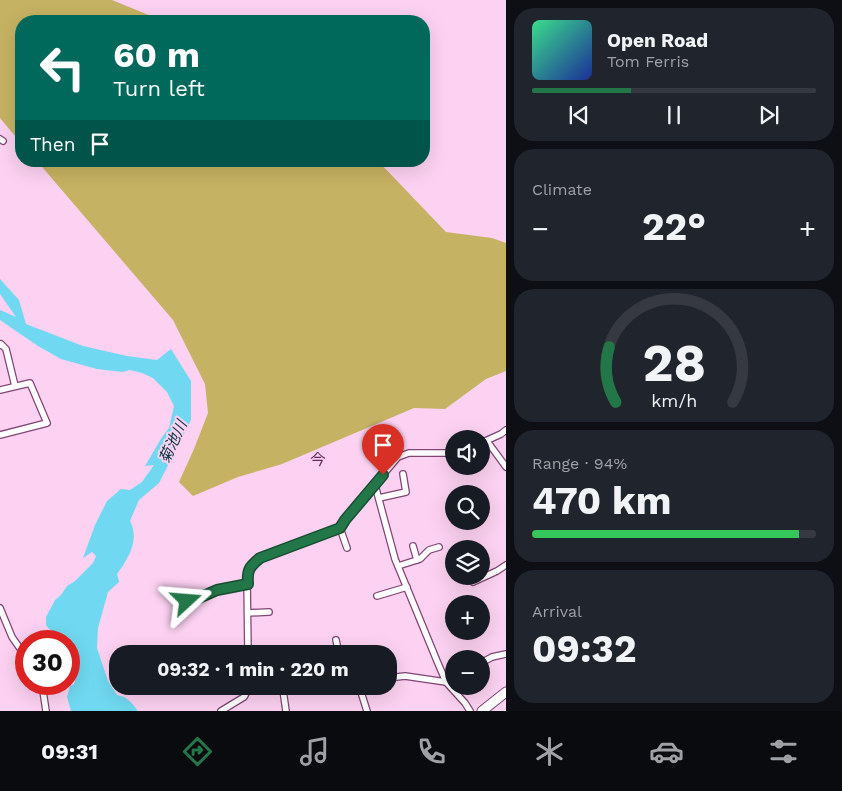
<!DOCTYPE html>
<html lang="en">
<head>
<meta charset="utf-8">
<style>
  body { margin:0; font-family:"Work Sans","Noto Sans JP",sans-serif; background:#20242c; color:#f1f3f6; height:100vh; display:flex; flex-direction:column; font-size:19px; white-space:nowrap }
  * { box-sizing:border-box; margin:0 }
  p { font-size:16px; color:#9ea1a6 }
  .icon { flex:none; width:28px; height:28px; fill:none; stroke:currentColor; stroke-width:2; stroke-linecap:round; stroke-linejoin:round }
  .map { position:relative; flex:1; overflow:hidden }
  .panel { display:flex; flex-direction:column; gap:8px; padding:8px; background:#0d0f14; width:336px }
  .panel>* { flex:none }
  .guide { position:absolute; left:15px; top:15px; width:415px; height:152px; border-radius:20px; box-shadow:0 5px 20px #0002; background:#00695c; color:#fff; overflow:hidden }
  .fabs { position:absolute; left:445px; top:430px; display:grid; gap:10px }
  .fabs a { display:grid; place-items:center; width:45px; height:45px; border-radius:50%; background:#171b24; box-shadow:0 5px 20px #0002; font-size:25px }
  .speed { position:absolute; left:15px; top:630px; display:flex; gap:10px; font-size:25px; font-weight:700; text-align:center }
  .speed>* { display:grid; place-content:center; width:65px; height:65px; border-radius:50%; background:#171b24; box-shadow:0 5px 20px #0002; line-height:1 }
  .speed .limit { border:8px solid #d22; background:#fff; color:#111 }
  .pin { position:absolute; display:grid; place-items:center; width:42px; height:42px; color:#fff; margin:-51px -21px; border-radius:50% 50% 50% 0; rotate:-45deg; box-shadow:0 0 5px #0007 }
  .pin .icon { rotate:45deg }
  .me { position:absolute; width:55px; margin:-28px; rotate:71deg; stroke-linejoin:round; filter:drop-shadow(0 0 4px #0008) }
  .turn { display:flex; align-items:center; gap:18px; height:105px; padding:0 15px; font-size:22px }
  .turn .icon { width:65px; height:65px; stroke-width:2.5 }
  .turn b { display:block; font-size:35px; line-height:42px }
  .then { display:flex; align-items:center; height:48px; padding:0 15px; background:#0003; gap:10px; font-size:19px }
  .big { font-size:38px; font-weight:700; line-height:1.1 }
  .panel .tile { flex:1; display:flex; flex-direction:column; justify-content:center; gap:8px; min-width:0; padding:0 18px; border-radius:20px; background:#20242c }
  .panel .dial { align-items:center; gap:0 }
  .dial svg { height:130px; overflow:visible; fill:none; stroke:#363941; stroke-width:7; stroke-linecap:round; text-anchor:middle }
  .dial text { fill:#f1f3f6; stroke:none }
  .song { display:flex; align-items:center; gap:15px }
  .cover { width:60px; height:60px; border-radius:8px; background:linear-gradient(135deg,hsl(150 70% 55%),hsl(230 70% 35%)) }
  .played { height:5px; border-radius:2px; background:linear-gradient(90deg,#227648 35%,#363941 35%) }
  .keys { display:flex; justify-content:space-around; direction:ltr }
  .heat { display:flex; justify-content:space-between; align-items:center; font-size:28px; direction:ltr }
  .charge { height:8px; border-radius:4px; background:linear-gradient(90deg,#34c759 94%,#363941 0) }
  .trip { position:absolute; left:109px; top:645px; width:288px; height:50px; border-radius:20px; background:#171b24; box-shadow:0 5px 20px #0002; font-weight:700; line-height:50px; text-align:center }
  .tabs { display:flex; height:80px; justify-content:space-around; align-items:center; background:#090b0e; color:#9ea1a6 }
  .tabs .icon { width:35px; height:35px }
  .tabs .on { color:#227648 }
  .tabs b { font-size:22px; color:#f1f3f6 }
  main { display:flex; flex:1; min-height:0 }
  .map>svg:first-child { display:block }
  .forest { fill:#c6b263 }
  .water { fill:#70d9f1 }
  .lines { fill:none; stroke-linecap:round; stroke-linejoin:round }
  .street-casing { stroke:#824575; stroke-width:8 }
  .secondary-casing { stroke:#824575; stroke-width:11 }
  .street { stroke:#fff; stroke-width:5.5 }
  .secondary { stroke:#fff; stroke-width:9 }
  .route-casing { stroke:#164d2f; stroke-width:12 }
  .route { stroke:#227648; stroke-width:9 }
  .labels { text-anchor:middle; stroke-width:4; stroke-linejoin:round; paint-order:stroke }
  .water-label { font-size:15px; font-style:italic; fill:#00333d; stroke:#fcd1f1 }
  .quarter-label { font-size:16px; fill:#662b5b; stroke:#fcd1f1 }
</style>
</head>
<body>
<main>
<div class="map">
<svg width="506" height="711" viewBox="0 0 506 711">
  <rect width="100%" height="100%" fill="#fcd1f1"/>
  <g class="forest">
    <polygon points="0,0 112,0 151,16 177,21 21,21 21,143 0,118"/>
    <polygon points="37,161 378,161 446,232 492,238 506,243 506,371 486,379 445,409 414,408 282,464 238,477 193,496 179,482 194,449 208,413 205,384 173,320"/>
  </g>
  <path class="water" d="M0,279L19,300L26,324L83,346L127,356L157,360L171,349L191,381V420L159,483L139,500L130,521C140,540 128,559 117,574L119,582L108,592L98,628L97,648L108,681L117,695C128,697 131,702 138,711H71L67,697L70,686L73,685L75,682L69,655V641H59L46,625V617L55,600L61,595L67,586L75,581L93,563L96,556L92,552L83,558L95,525L107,501L121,489L130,490L142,482L154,465L145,466L162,437L169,428L174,406L167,392L153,378L142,373L130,370L123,372L97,369L61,359L38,346L0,320V310L16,317L0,294Z"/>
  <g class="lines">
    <defs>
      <g id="street">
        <polyline points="0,139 3,141"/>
        <polyline points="0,345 1,344 6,349 15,386"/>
        <polyline points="0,390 30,383 47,423 0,435"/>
        <polyline points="487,441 506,467"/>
        <polyline points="481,443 501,434 506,430"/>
        <polyline points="375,485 395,559 437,661 446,682 465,703 470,711"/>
        <polyline points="379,498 406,492 403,474"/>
        <polyline points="340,528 347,548"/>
        <polyline points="417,560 420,559 429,550 439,547"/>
        <polyline points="398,566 417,560 413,546"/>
        <polyline points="473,582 497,571 506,565"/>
        <polyline points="377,596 407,587"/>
        <polyline points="187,601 192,601 217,590 247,584"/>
        <polyline points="0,608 12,637 26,657"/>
        <polyline points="248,613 269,612"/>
        <polyline points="336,640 339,654"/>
        <path d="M248,654L247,577C249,568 253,564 260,558L340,528L345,520L398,457L409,453H454"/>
        <polyline points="481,663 492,657 506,654"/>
        <polyline points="388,678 405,676 446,682 454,678"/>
        <polyline points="42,684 46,711"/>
        <path d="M260,686C286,693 312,691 338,686"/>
        <polyline points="361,686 361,692 367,711"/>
        <polyline points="283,690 286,711"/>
        <polyline points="221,711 244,697 250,686"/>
      </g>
      <polyline id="secondary" points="482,711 506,692"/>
    </defs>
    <use href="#street" class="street-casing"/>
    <use href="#secondary" class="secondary-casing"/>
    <use href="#street" class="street"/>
    <use href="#secondary" class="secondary"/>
  </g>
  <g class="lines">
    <defs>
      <path id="route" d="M187,601H192L217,590L248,584C247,570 249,567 260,558L340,528L345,520L383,475"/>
    </defs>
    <use href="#route" class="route-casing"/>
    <use href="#route" class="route"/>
  </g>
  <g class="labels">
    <g class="water-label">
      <text transform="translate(173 442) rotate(-65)" y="5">菊池川</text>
    </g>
    <g class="quarter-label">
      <text x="318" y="465">今</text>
    </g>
  </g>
</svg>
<div class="fabs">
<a><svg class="icon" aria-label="sound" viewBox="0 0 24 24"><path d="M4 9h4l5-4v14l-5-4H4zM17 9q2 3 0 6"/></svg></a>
<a><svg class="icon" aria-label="search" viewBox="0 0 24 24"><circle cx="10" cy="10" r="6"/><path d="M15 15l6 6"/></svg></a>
<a><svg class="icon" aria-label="layers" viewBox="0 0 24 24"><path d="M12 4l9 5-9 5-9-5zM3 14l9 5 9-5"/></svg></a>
<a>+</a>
<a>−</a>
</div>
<div class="speed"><div class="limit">30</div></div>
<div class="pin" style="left:383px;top:475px;background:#d93025"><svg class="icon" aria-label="arrive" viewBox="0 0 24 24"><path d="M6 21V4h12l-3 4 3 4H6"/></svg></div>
<svg class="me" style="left:187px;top:601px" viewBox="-20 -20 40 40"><path d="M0-17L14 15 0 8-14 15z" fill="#227648" stroke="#fff" stroke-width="4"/></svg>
<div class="trip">09:32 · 1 min · 220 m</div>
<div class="guide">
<div class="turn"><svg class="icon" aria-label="left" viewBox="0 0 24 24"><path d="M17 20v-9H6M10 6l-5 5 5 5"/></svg><div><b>60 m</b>Turn left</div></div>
<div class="then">Then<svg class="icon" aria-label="arrive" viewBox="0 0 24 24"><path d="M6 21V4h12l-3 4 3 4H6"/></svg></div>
</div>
</div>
<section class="panel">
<div class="tile">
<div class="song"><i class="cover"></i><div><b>Open Road</b><p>Tom Ferris</p></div></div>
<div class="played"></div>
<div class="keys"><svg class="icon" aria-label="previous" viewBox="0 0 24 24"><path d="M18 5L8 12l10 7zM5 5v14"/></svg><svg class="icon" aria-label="pause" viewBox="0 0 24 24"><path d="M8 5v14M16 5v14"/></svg><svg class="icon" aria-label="next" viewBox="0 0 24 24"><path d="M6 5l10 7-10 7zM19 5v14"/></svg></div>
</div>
<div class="tile"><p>Climate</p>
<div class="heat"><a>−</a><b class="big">22°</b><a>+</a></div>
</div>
<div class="tile dial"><svg viewBox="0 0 100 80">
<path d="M14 69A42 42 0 1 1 86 69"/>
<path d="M14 69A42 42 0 0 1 10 35" stroke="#227648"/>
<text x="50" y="56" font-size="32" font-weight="700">28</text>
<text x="50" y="72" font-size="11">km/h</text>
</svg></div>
<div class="tile"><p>Range · 94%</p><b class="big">470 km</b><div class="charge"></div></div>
<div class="tile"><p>Arrival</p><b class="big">09:32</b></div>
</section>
</main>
<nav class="tabs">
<b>09:31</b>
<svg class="icon on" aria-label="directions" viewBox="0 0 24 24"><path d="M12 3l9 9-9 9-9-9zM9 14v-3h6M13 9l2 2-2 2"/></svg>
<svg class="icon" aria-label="music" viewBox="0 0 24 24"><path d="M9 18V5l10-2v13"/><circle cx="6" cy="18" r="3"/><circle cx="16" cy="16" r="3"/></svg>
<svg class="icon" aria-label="phone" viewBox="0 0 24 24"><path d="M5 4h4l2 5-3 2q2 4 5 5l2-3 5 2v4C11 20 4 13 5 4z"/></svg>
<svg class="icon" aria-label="climate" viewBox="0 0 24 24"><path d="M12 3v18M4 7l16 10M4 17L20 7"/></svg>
<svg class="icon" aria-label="car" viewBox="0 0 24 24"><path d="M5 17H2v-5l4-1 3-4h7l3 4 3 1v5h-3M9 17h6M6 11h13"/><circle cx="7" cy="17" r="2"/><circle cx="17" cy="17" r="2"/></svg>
<svg class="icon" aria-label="filters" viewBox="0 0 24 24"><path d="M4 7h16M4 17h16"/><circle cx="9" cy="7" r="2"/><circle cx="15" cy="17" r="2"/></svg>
</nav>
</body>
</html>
